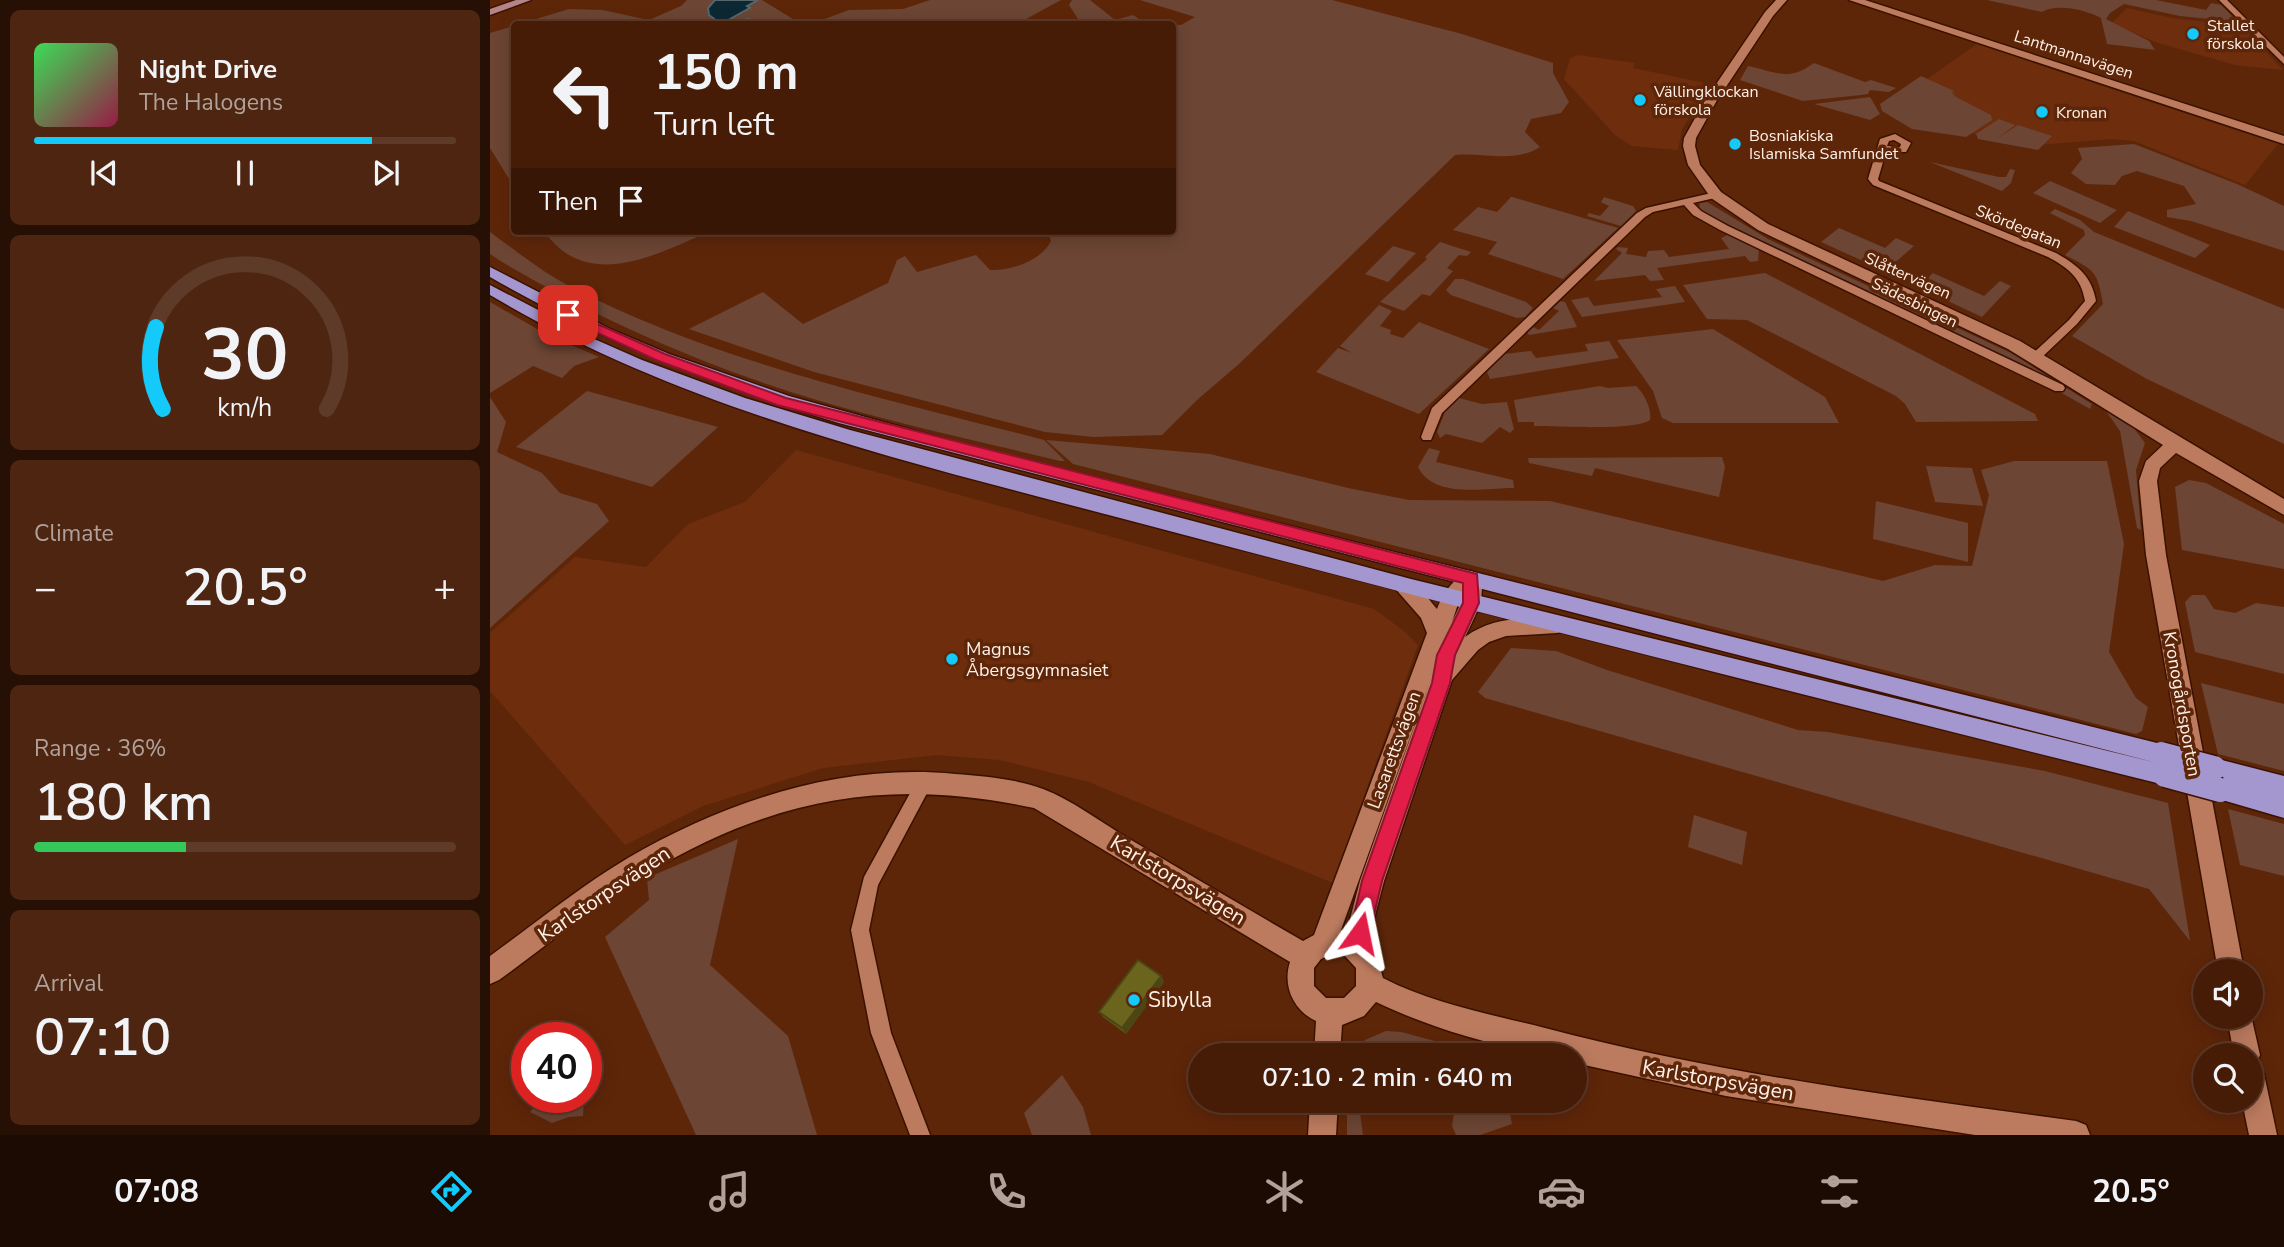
<!DOCTYPE html>
<html lang="en">
<head>
<meta charset="utf-8">
<style>
  body { margin:0; font-family:"Nunito Sans",sans-serif; background:#4d2511; color:#f1f3f6; height:100vh; display:flex; flex-direction:column; font-size:26px; white-space:nowrap }
  * { box-sizing:border-box; margin:0 }
  p { font-size:23px; color:#b0a19b }
  .icon { flex:none; width:38px; height:38px; fill:none; stroke:currentColor; stroke-width:2; stroke-linecap:round; stroke-linejoin:round }
  .map { position:relative; flex:1; overflow:hidden }
  .details { display:flex; flex-direction:column; gap:10px; padding:10px; background:#260f04; width:490px }
  .details>* { flex:none }
  .hud { position:absolute; left:21px; top:21px; width:665px; height:214px; border-radius:7px; box-shadow:0 4px 18px #0003,0 0 0 2px #5e3a28; background:#461c07; color:#f1f3f6; overflow:hidden }
  .fabs { position:absolute; left:1703px; top:959px; display:grid; gap:14px }
  .fabs a { display:grid; place-items:center; width:70px; height:70px; border-radius:50%; background:#461c07; box-shadow:0 4px 18px #0003,0 0 0 2px #5e3a28; font-size:35px }
  .speed { position:absolute; left:21px; top:1022px; display:flex; gap:14px; font-size:35px; font-weight:700; text-align:center }
  .speed>* { display:grid; place-content:center; width:91px; height:91px; border-radius:50%; background:#461c07; box-shadow:0 4px 18px #0003,0 0 0 2px #5e3a28; line-height:1 }
  .speed .limit { border:10px solid #d22; background:#fff; color:#111 }
  .pin { position:absolute; display:grid; place-items:center; width:60px; height:60px; color:#fff; margin:-30px; border-radius:14px; box-shadow:0 4px 10px #0006 }
  .me { position:absolute; width:77px; margin:-38px; rotate:12deg; stroke-linejoin:round; filter:drop-shadow(0 0 5px #0008) }
  .turn { display:flex; align-items:center; gap:24px; height:147px; padding:0 28px; font-size:32px }
  .turn .icon { width:91px; height:91px; stroke-width:2.5 }
  .turn b { display:block; font-size:49px; line-height:60px }
  .then { display:flex; align-items:center; height:66px; padding:0 28px; background:#0003; gap:14px; font-size:26px }
  .big { font-size:52px; font-weight:600; line-height:1.1 }
  .details .tile { flex:1; display:flex; flex-direction:column; justify-content:center; gap:10px; min-width:0; padding:0 24px; border-radius:10px; background:#4d2511 }
  .details .dial { align-items:center; gap:0 }
  .dial svg { height:182px; overflow:visible; fill:none; stroke:#5e3a28; stroke-width:7; stroke-linecap:round; text-anchor:middle }
  .dial text { fill:#f1f3f6; stroke:none }
  .song { display:flex; align-items:center; gap:21px }
  .cover { width:84px; height:84px; border-radius:10px; background:linear-gradient(135deg,hsl(130 70% 55%),hsl(340 70% 35%)) }
  .played { height:7px; border-radius:4px; background:linear-gradient(90deg,#14cafb 80%,#5e3a28 80%) }
  .keys { display:flex; justify-content:space-around; direction:ltr }
  .heat { display:flex; justify-content:space-between; align-items:center; font-size:38px; direction:ltr }
  .charge { height:10px; border-radius:5px; background:linear-gradient(90deg,#34c759 36%,#5e3a28 0) }
  .trip { position:absolute; left:698px; top:1043px; width:399px; height:70px; border-radius:35px; background:#461c07; box-shadow:0 4px 18px #0003,0 0 0 2px #5e3a28; font-weight:600; line-height:70px; text-align:center }
  .menu { display:flex; height:112px; justify-content:space-around; align-items:center; background:#1c0b03; color:#b0a19b }
  .menu .icon { width:49px; height:49px }
  .menu .on { color:#14cafb }
  .menu b { font-size:32px; color:#f1f3f6 }
  main { display:flex; flex:1; min-height:0 }
  .map>svg:first-child { display:block }
  .built { fill:#6e2e0d }
  .green { fill:#6c4534 }
  .water { fill:#0c2933; stroke:#55656a; stroke-width:2 }
  .lines { fill:none; stroke-linecap:round; stroke-linejoin:round }
  .minor-casing { stroke:#3b1100; stroke-width:3 }
  .tertiary-casing { stroke:#3b1100; stroke-width:3 }
  .secondary-casing { stroke:#3b1100; stroke-width:3 }
  .trunk-casing { stroke:#3b1100; stroke-width:3 }
  .minor { fill:#bc7b5f; fill-rule:evenodd }
  .tertiary { fill:#bc7b5f; fill-rule:evenodd }
  .secondary { fill:#b38589; fill-rule:evenodd }
  .trunk { fill:#a496ce; fill-rule:evenodd }
  .trunk-bridge-casing { stroke:#3b1100; stroke-width:27; stroke-linecap:butt }
  .trunk-bridge { stroke:#a496ce; stroke-width:24 }
  .wall { fill:#5c5619 }
  .shaded-wall { fill:#4b4614 }
  .building { fill:#6b641d; stroke:#4b4614; stroke-width:2 }
  .route { fill:#e11d48; stroke:#92132f; stroke-width:2 }
  .poi-dot { fill:#14cafb; stroke:#5e2609; stroke-width:2.5 }
  .labels { text-anchor:middle; stroke-width:7; stroke-linejoin:round; paint-order:stroke }
  .far-poi-label { font-size:16px; fill:#fef0e9; stroke:#5e2609; text-anchor:start }
  .far-street-label { font-size:16px; fill:#fef0e9; stroke:#5e2609 }
  .poi-label { font-size:18px; fill:#fef0e9; stroke:#5e2609; text-anchor:start }
  .street-label { font-size:18px; fill:#fef0e9; stroke:#5e2609 }
  .near-street-label { font-size:21px; fill:#fef0e9; stroke:#5e2609 }
  .near-poi-label { font-size:21px; fill:#fef0e9; stroke:#5e2609; text-anchor:start }
</style>
</head>
<body>
<main>
<section class="details">
<div class="tile">
<div class="song"><i class="cover"></i><div><b>Night Drive</b><p>The Halogens</p></div></div>
<div class="played"></div>
<div class="keys"><svg class="icon" aria-label="previous" viewBox="0 0 24 24"><path d="M18 5L8 12l10 7zM5 5v14"/></svg><svg class="icon" aria-label="pause" viewBox="0 0 24 24"><path d="M8 5v14M16 5v14"/></svg><svg class="icon" aria-label="next" viewBox="0 0 24 24"><path d="M6 5l10 7-10 7zM19 5v14"/></svg></div>
</div>
<div class="tile dial"><svg viewBox="0 0 100 80">
<path d="M14 69A42 42 0 1 1 86 69"/>
<path d="M14 69A42 42 0 0 1 11 33" stroke="#14cafb"/>
<text x="50" y="56" font-size="32" font-weight="700">30</text>
<text x="50" y="72" font-size="11">km/h</text>
</svg></div>
<div class="tile"><p>Climate</p>
<div class="heat"><a>−</a><b class="big">20.5°</b><a>+</a></div>
</div>
<div class="tile"><p>Range · 36%</p><b class="big">180 km</b><div class="charge"></div></div>
<div class="tile"><p>Arrival</p><b class="big">07:10</b></div>
</section>
<div class="map">
<svg width="1794" height="1135" viewBox="0 0 1794 1135">
  <rect width="100%" height="100%" fill="#5e2609"/>
  <g class="built">
    <polygon points="1637,8 1682,18 1752,26 1793,70 1745,65 1665,42 1622,23"/>
    <polygon points="1487,44 1788,144 1755,185 1644,141 1620,139 1537,146 1425,120 1413,96"/>
    <polygon points="1088,55 1145,63 1143,68 1220,84 1192,129 1188,150 1142,146 1125,135 1074,79 1080,58"/>
    <polygon points="306,450 884,609 915,632 928,645 843,883 599,782 510,760 447,755 333,768 213,806 135,845 0,691 0,633 85,557 156,567 198,524 255,502"/>
  </g>
  <g class="green">
    <polygon points="197,0 272,0 311,24 24,24 24,187 0,148 0,33 79,9 112,10 159,20 191,6"/>
    <polygon points="440,0 571,0 527,24 321,24 359,10 413,9"/>
    <polygon points="582,0 600,0 625,20 643,15 657,24 595,24 590,22 579,5"/>
    <path d="M650,0H842L972,34L1063,63V73L1079,102L1071,113L1041,119L1035,132L1050,147C1022,164 997,152 965,155L749,364L707,400L672,435L604,437L555,432L324,372L199,329L273,292L313,324L398,283L407,260L415,256L427,272L486,255L500,270C521,271 551,261 561,241L558,231H682L683,25H691L705,17Z"/>
    <path d="M1497,0H1666L1716,10L1721,3L1731,5L1748,22L1690,16L1634,4L1620,13L1616,19L1659,41L1665,50L1617,44L1611,18C1596,10 1567,3 1552,12Z"/>
    <path d="M1324,63L1375,82L1381,80L1406,88L1399,92L1380,90L1378,94L1371,95L1313,101L1250,80L1258,66C1287,72 1298,82 1324,63Z"/>
    <polygon points="1431,76 1464,91 1462,93 1466,97 1501,115 1502,120 1476,137 1422,129 1392,111 1390,104"/>
    <polygon points="1380,97 1390,114 1380,120 1324,104"/>
    <polygon points="1509,119 1525,125 1508,138 1528,125 1562,136 1548,150 1488,139 1486,134"/>
    <polygon points="1644,144 1747,184 1794,206 1794,251 1701,221 1677,217 1677,210 1706,204 1694,186 1647,171 1632,176 1625,185 1596,184 1581,173 1592,159 1588,148"/>
    <polygon points="1440,162 1509,177 1516,177 1520,169 1525,170 1521,183 1512,191"/>
    <polygon points="1560,181 1627,210 1610,223 1543,193"/>
    <polygon points="1021,197 1022,197 1128,228 1073,279 998,254 1007,242 963,230 988,207 1007,212"/>
    <polygon points="1114,197 1143,206 1146,211 1131,226 1097,216 1099,213 1110,216 1119,206 1111,202"/>
    <polygon points="1217,202 1278,239 1521,353 1602,404 1600,409 1501,353 1209,210 1210,203"/>
    <path d="M1565,209L1590,220L1604,232L1794,309V444L1657,379L1582,336L1613,304C1607,270 1605,271 1575,255L1595,235L1594,230L1560,213Z"/>
    <polygon points="1638,211 1720,245 1705,258 1624,227"/>
    <polygon points="1349,228 1395,248 1406,238 1424,246 1395,271 1331,242"/>
    <path d="M54,231H221C167,254 97,293 54,231Z"/>
    <path d="M0,232C26,251 51,271 79,286C227,363 394,398 554,440L575,461H570C489,441 407,424 327,400C216,367 111,321 12,262L0,254Z"/>
    <polygon points="1240,234 1269,250 1268,261 1260,262 1255,256 1167,268 1174,280 1160,281 1155,275 1104,281 1132,253 1126,249 1128,247 1138,248 1136,254 1156,257 1158,251 1174,250 1179,257 1239,249 1231,238"/>
    <polygon points="950,242 981,252 977,256 969,255 957,268 963,271 940,296 932,294 914,311 890,302 937,259 935,257"/>
    <polygon points="903,246 926,253 898,282 875,274"/>
    <polygon points="1275,273 1545,414 1548,421 1426,422 1415,404 1406,396 1257,320 1217,319 1193,285"/>
    <polygon points="1443,273 1494,296 1510,281 1521,286 1492,317 1428,287"/>
    <polygon points="965,279 973,279 1036,302 1043,308 1035,317 1027,318 961,295 956,290"/>
    <polygon points="1185,286 1195,302 1092,317 1081,300 1098,297 1104,306 1172,297 1166,289"/>
    <polygon points="1070,301 1075,302 1087,327 1039,335 1037,333 1043,327 1049,330 1069,311 1063,308"/>
    <polygon points="0,302 56,334 109,357 84,366 72,378 43,366 0,393"/>
    <polygon points="889,305 902,311 890,326 901,330 900,334 913,338 929,322 999,349 929,414 826,372 848,348 862,353 850,346"/>
    <polygon points="1223,329 1335,397 1349,423 1183,423 1172,418 1163,391 1127,340"/>
    <polygon points="1119,341 1129,358 1000,379 997,372 1015,354 1041,351 1046,358 1098,351 1095,344"/>
    <path d="M1110,386L1118,388L1146,386C1154,393 1162,409 1160,420C1146,431 1066,426 1044,426V422H1028L1024,400Z"/>
    <polygon points="97,391 228,427 162,487 26,447"/>
    <polygon points="0,397 16,422 7,452 52,473 70,493 107,504 119,521 0,628"/>
    <polygon points="969,398 992,404 1017,402 1024,429 1020,433 1010,427 992,443 956,434 950,438 947,432 955,412"/>
    <polygon points="1616,411 1643,427 1655,443 1646,470 1651,530 1647,528 1630,431"/>
    <polygon points="556,440 720,454 858,488 919,500 1060,501 1393,581 1445,565 1482,566 1499,495 1491,470 1524,461 1617,461 1634,544 1619,652 1646,698 1658,707 1652,731 1646,734 583,464"/>
    <path d="M939,448L950,451L946,462L1023,480L1024,488C994,488 944,499 928,467Z"/>
    <polygon points="1232,457 1235,467 1229,497 1105,468 1102,476 1039,463 1038,458"/>
    <polygon points="1436,466 1482,468 1493,506 1445,502"/>
    <polygon points="1699,480 1716,483 1794,524 1794,569 1692,550 1685,487"/>
    <polygon points="1386,501 1478,523 1478,562 1383,539"/>
    <polygon points="1702,595 1715,595 1724,609 1745,613 1766,603 1794,607 1794,674 1705,652 1695,602"/>
    <polygon points="1021,648 1066,651 1117,670 1308,730 1338,732 1555,771 1678,803 1700,941 1659,889 995,698 988,692"/>
    <polygon points="1711,683 1794,704 1794,771 1728,754"/>
    <polygon points="1738,809 1794,824 1794,876 1750,865"/>
    <polygon points="1204,815 1257,832 1252,865 1198,847"/>
    <polygon points="248,839 220,965 298,1036 327,1135 206,1135 115,937 159,900 157,878"/>
    <polygon points="896,1031 911,1032 967,1047 964,1055 865,1055 875,1040"/>
    <polygon points="572,1075 593,1107 601,1135 542,1135 534,1113"/>
    <polygon points="54,1097 94,1097 93,1116 79,1117 62,1123 40,1112"/>
    <polygon points="857,1101 885,1101 869,1105 873,1135 857,1135"/>
    <polygon points="966,1101 1023,1101 1018,1103 1022,1124 990,1135 966,1135 962,1126"/>
  </g>
  <polygon class="water" points="225,0 268,0 257,6 260,8 240,19 242,22 259,19 266,23 231,24 219,15 218,8"/>
  <g class="lines">
    <defs>
      <g id="minor">
        <polygon points="1729,0 1737,0 1794,57 1794,64"/>
        <path d="M1405,134L1421,143L1416,152H1396L1388,179L1389,181L1566,253C1587,265 1602,276 1606,301L1587,324L1549,360L1545,361L1539,357L1579,320L1595,301C1591,277 1578,268 1558,257L1383,185L1378,179L1390,139ZM1404,140L1411,144L1410,147L1397,146L1399,141Z"/>
        <polygon points="1226,192 1231,195 1229,197 1203,203 1211,211 1238,226 1573,385 1575,388 1573,391 1565,391 1230,230 1203,215 1194,205 1163,212 1155,217 952,413 941,440 933,440 931,437 942,408 1147,213 1156,208"/>
        <polygon points="436,773 442,775 444,780 388,885 379,930 401,1033 440,1135 420,1135 381,1033 361,930 374,877 430,775"/>
      </g>
      <g id="tertiary">
        <polygon points="1286,0 1297,0 1283,16 1226,102 1206,138 1205,146 1210,165 1231,192 1278,224 1530,341 1794,499 1794,515 1686,453 1670,468 1667,481 1676,555 1754,971 1728,971 1656,555 1649,481 1656,461 1673,445 1518,349 1268,230 1221,198 1198,165 1193,146 1194,138 1214,102 1275,12"/>
        <polygon points="1359,0 1375,0 1794,136 1794,144"/>
        <path d="M981,571L988,574C999,595 984,617 975,637C1002,617 1034,618 1067,617L1074,619L1077,625L1074,631L1067,633L1016,636L999,642L988,650L962,680L894,881L884,919L885,950L893,978C943,1004 1000,1014 1055,1028C1229,1074 1408,1097 1586,1121L1596,1125L1600,1135H1485L1236,1096L1085,1063V1055C1025,1055 940,1028 886,1002L874,1016L852,1025L850,1055H824L826,1021C804,1011 792,986 800,962L544,808C398,777 285,797 156,874C104,905 58,945 9,980L0,984V956C46,923 89,887 138,858C236,801 350,763 465,774C494,776 526,779 553,789C582,800 609,821 636,837C695,872 754,907 813,941L824,935L937,633L931,618L903,586L906,581C922,575 937,597 947,609C953,593 964,577 981,571ZM971,600V603L962,622L969,601ZM941,679L870,881L860,919V932L851,930ZM842,954L854,955L866,968V986L854,998H836L824,986V968L831,959Z"/>
        <polygon points="1760,1011 1770,1055 1767,1063 1774,1074 1787,1135 1759,1135 1752,1101 1760,1101 1760,1055 1744,1055 1737,1017 1760,1017"/>
        <polygon points="820,1101 848,1101 846,1135 818,1135"/>
      </g>
      <polygon id="secondary" points="26,0 41,0 0,15 0,9"/>
      <g id="trunk">
        <path d="M0,267L120,329L179,354L299,396L480,446L1671,744L1679,747L1682,754L1679,761L1671,764L1683,768L1686,775L1683,782L1675,785C1345,703 1016,620 687,533C456,471 207,418 0,295V285L102,338L152,360L255,398L360,430L921,579L1667,763L349,423C227,386 111,341 0,277Z"/>
        <polygon points="1724,758 1794,776 1794,818 1722,797 1719,790 1722,783 1730,780 1716,775 1713,768 1716,761"/>
      </g>
    </defs>
    <use href="#minor" class="minor-casing"/>
    <use href="#tertiary" class="tertiary-casing"/>
    <use href="#secondary" class="secondary-casing"/>
    <use href="#trunk" class="trunk-casing"/>
    <use href="#minor" class="minor"/>
    <use href="#tertiary" class="tertiary"/>
    <use href="#secondary" class="secondary"/>
    <use href="#trunk" class="trunk"/>
    <defs>
      <g id="trunk-bridge">
        <polyline points="1671,754 1724,768"/>
        <polyline points="1675,775 1730,790"/>
      </g>
    </defs>
    <use href="#trunk-bridge" class="trunk-bridge-casing"/>
    <use href="#trunk-bridge" class="trunk-bridge"/>
  </g>
  <polygon class="wall" points="671,976 674,982 636,1034 613,1017 609,1012"/>
  <polygon class="shaded-wall" points="671,976 674,982 636,1034 632,1028"/>
  <polygon class="building" points="648,960 671,976 632,1028 609,1012"/>
  <polygon class="route" points="78,311 175,354 296,398 987,574 989,603 965,655 960,683 892,881 878,940 870,943 863,940 860,933 872,881 942,683 947,655 973,603 973,583 287,405 166,360 73,317 71,315"/>
  <g class="poi-dot">
    <circle cx="1703" cy="34" r="7"/>
    <circle cx="1150" cy="100" r="7"/>
    <circle cx="1552" cy="112" r="7"/>
    <circle cx="1245" cy="144" r="7"/>
    <circle cx="462" cy="659" r="7"/>
    <circle cx="644" cy="1000" r="7"/>
  </g>
  <g class="labels">
    <g class="far-poi-label">
      <text x="1717" y="31">Stallet<tspan x="1717" dy="18">förskola</tspan></text>
      <text x="1164" y="97">Vällingklockan<tspan x="1164" dy="18">förskola</tspan></text>
      <text x="1566" y="118">Kronan</text>
      <text x="1259" y="141">Bosniakiska<tspan x="1259" dy="18">Islamiska Samfundet</tspan></text>
    </g>
    <g class="far-street-label">
      <text transform="translate(1584 54) rotate(18)" y="6">Lantmannavägen</text>
      <text transform="translate(1529 226) rotate(22)" y="6">Skördegatan</text>
      <text transform="translate(1418 275) rotate(24)" y="6">Slåttervägen</text>
      <text transform="translate(1425 302) rotate(26)" y="6">Sädesbingen</text>
    </g>
    <g class="poi-label">
      <text x="476" y="655">Magnus<tspan x="476" dy="21">Åbergsgymnasiet</tspan></text>
    </g>
    <g class="street-label">
      <text transform="translate(1692 704) rotate(80)" y="6">Kronogårdsporten</text>
      <text transform="translate(904 750) rotate(-70)" y="6">Lasarettsvägen</text>
    </g>
    <g class="near-street-label">
      <text transform="translate(688 880) rotate(31)" y="7">Karlstorpsvägen</text>
      <text transform="translate(114 894) rotate(-34)" y="7">Karlstorpsvägen</text>
      <text transform="translate(1228 1080) rotate(10)" y="7">Karlstorpsvägen</text>
    </g>
    <g class="near-poi-label">
      <text x="658" y="1007">Sibylla</text>
    </g>
  </g>
</svg>
<div class="fabs">
<a><svg class="icon" aria-label="sound" viewBox="0 0 24 24"><path d="M4 9h4l5-4v14l-5-4H4zM17 9q2 3 0 6"/></svg></a>
<a><svg class="icon" aria-label="search" viewBox="0 0 24 24"><circle cx="10" cy="10" r="6"/><path d="M15 15l6 6"/></svg></a>
</div>
<div class="speed"><div class="limit">40</div></div>
<div class="pin" style="left:78px;top:315px;background:#d93025"><svg class="icon" aria-label="arrive" viewBox="0 0 24 24"><path d="M6 21V4h12l-3 4 3 4H6"/></svg></div>
<svg class="me" style="left:870px;top:933px" viewBox="-20 -20 40 40"><path d="M0-17L14 15 0 8-14 15z" fill="#e11d48" stroke="#fff" stroke-width="4"/></svg>
<div class="trip">07:10 · 2 min · 640 m</div>
<div class="hud">
<div class="turn"><svg class="icon" aria-label="left" viewBox="0 0 24 24"><path d="M17 20v-9H6M10 6l-5 5 5 5"/></svg><div><b>150 m</b>Turn left</div></div>
<div class="then">Then<svg class="icon" aria-label="arrive" viewBox="0 0 24 24"><path d="M6 21V4h12l-3 4 3 4H6"/></svg></div>
</div>
</div>
</main>
<nav class="menu">
<b>07:08</b>
<svg class="icon on" aria-label="directions" viewBox="0 0 24 24"><path d="M12 3l9 9-9 9-9-9zM9 14v-3h6M13 9l2 2-2 2"/></svg>
<svg class="icon" aria-label="music" viewBox="0 0 24 24"><path d="M9 18V5l10-2v13"/><circle cx="6" cy="18" r="3"/><circle cx="16" cy="16" r="3"/></svg>
<svg class="icon" aria-label="phone" viewBox="0 0 24 24"><path d="M5 4h4l2 5-3 2q2 4 5 5l2-3 5 2v4C11 20 4 13 5 4z"/></svg>
<svg class="icon" aria-label="climate" viewBox="0 0 24 24"><path d="M12 3v18M4 7l16 10M4 17L20 7"/></svg>
<svg class="icon" aria-label="car" viewBox="0 0 24 24"><path d="M5 17H2v-5l4-1 3-4h7l3 4 3 1v5h-3M9 17h6M6 11h13"/><circle cx="7" cy="17" r="2"/><circle cx="17" cy="17" r="2"/></svg>
<svg class="icon" aria-label="filters" viewBox="0 0 24 24"><path d="M4 7h16M4 17h16"/><circle cx="9" cy="7" r="2"/><circle cx="15" cy="17" r="2"/></svg>
<b>20.5°</b>
</nav>
</body>
</html>
